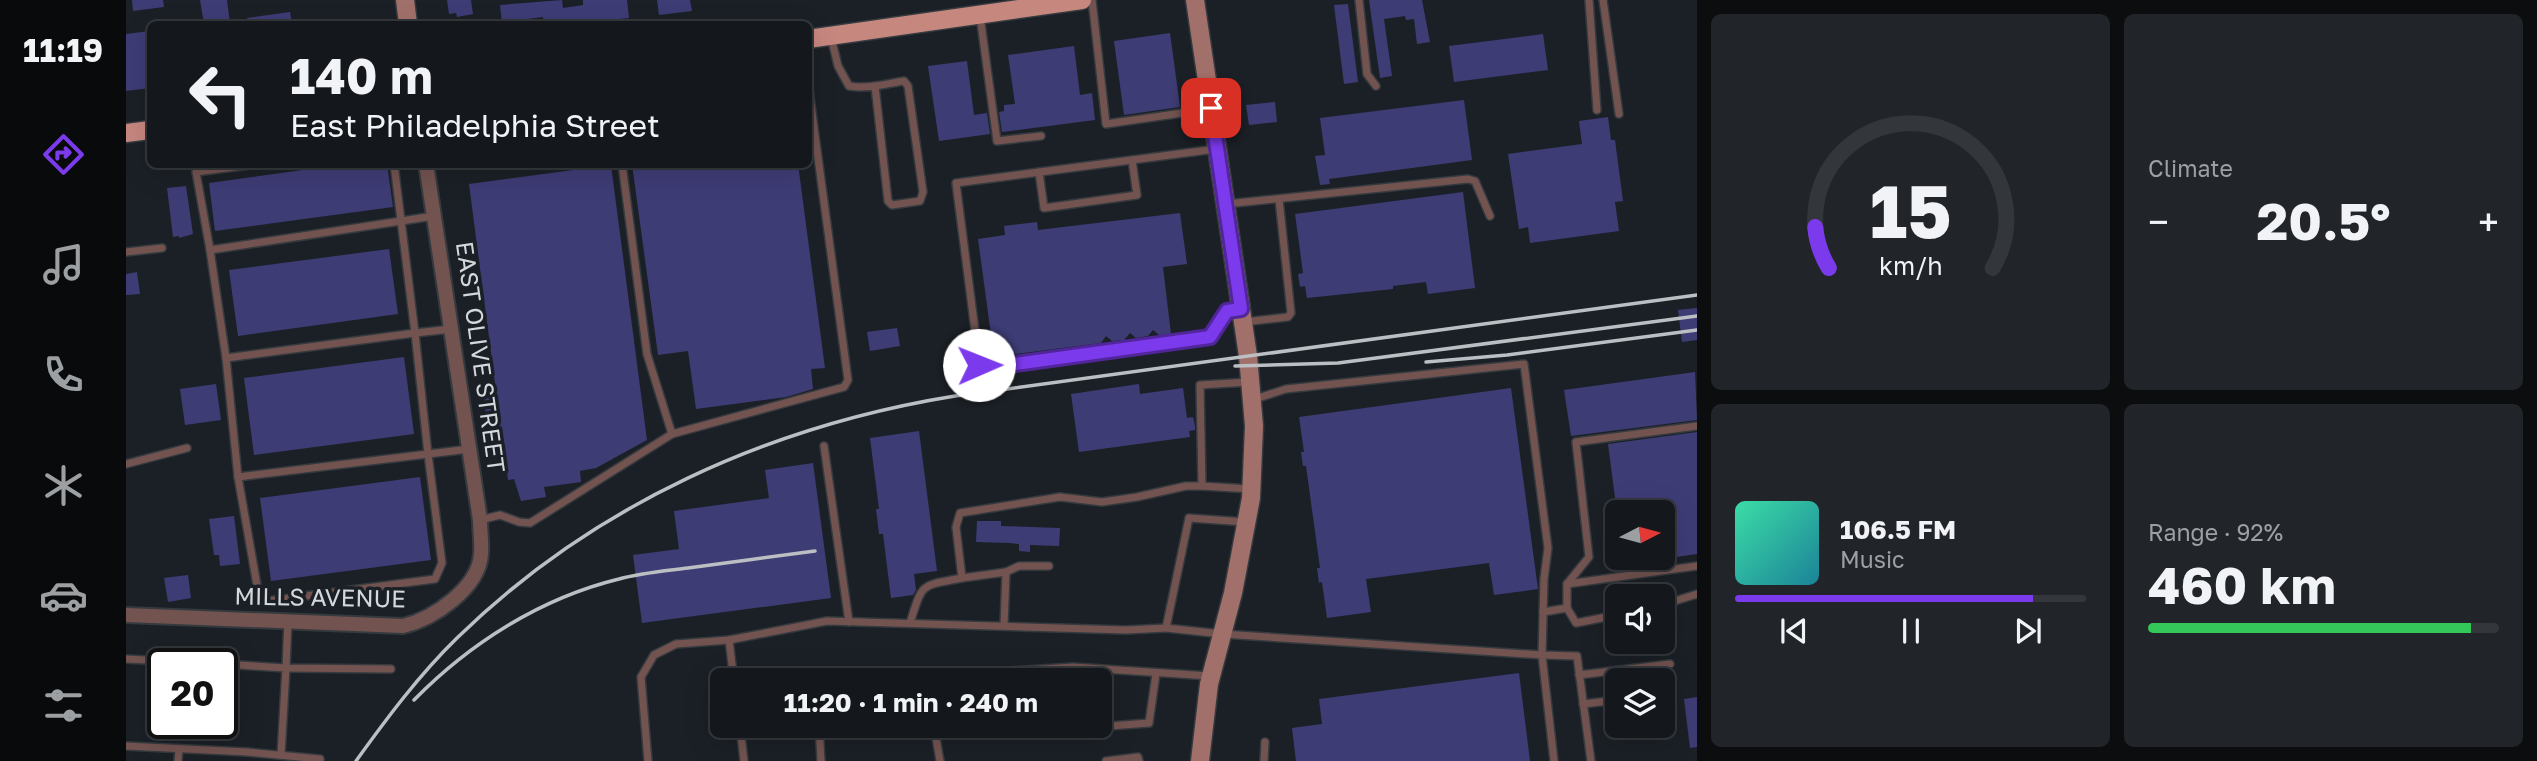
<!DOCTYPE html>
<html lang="en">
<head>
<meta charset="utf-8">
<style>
  body { margin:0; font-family:"Golos Text",sans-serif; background:#212529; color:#f1f3f6; height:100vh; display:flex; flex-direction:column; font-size:26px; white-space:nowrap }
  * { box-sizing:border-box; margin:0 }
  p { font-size:23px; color:#9da0a3 }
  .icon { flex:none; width:38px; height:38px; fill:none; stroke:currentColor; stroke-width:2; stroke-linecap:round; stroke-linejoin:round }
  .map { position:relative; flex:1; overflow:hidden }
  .side { display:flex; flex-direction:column; gap:14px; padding:14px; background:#0b0d0f; width:840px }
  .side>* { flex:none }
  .guide { position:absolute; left:21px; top:21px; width:665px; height:147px; border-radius:10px; box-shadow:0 7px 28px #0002,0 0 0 2px #33373b; background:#14181c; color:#f1f3f6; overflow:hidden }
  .needle { width:46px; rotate:84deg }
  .tools { position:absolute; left:1479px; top:500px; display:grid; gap:14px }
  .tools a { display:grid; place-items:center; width:70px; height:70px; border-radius:10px; background:#14181c; box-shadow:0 7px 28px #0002,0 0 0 2px #33373b; font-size:35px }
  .speed { position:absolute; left:21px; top:648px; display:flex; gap:14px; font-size:35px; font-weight:700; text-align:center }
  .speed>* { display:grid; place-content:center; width:91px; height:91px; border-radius:50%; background:#14181c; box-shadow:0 7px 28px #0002,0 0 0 2px #33373b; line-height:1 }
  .speed .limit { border:4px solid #111; border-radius:10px; background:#fff; color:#111 }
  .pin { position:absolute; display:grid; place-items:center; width:60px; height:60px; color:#fff; margin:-30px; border-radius:14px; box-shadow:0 4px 10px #0006 }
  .me { position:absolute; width:77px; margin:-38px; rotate:89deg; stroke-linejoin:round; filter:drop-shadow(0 0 5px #0008) }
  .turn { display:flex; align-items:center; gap:24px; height:147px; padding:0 28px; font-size:32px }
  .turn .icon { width:91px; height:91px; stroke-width:2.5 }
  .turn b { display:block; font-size:49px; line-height:60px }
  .big { font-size:52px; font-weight:700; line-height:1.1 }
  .side .widget { flex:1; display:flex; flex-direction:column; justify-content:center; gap:10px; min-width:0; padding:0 24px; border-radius:10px; background:#212529 }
  .side .dial { align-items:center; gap:0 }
  .dial svg { height:182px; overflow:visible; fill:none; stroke:#33373b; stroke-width:7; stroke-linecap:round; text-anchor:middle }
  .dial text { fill:#f1f3f6; stroke:none }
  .song { display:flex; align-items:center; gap:21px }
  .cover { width:84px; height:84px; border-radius:10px; background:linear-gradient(135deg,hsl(160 70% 55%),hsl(190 70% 35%)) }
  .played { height:7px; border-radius:4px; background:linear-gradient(90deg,#7c3aed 85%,#33373b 85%) }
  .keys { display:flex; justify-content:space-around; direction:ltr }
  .heat { display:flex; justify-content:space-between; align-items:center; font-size:38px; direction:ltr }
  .charge { height:10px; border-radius:5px; background:linear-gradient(90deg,#34c759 92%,#33373b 0) }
  .side .tiles { flex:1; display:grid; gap:14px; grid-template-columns:repeat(2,1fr) }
  .trip { position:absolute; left:584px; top:668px; width:402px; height:70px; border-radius:10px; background:#14181c; box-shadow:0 7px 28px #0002,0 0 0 2px #33373b; font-weight:700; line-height:70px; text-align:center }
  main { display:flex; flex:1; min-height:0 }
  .tabs { display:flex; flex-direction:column; width:126px; justify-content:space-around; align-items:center; background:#080a0b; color:#9da0a3 }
  .tabs .icon { width:49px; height:49px }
  .tabs .active { color:#7c3aed }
  .tabs b { font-size:32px; color:#f1f3f6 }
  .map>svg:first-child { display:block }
  .building { fill:#3e3c75 }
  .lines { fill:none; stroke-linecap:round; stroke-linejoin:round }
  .lane-casing { stroke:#353a3f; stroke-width:10 }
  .street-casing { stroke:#353a3f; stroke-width:18 }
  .secondary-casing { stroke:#353a3f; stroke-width:21 }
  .primary-casing { stroke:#353a3f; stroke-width:21 }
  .lane { stroke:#725350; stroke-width:7 }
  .street { stroke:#725350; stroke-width:14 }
  .secondary { stroke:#a2706a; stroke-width:18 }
  .primary { stroke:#c6877f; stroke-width:18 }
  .rail { stroke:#bbbfc3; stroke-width:3.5 }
  .route-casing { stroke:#51269a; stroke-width:18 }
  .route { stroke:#7c3aed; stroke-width:12 }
  .labels { text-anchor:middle; stroke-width:7; stroke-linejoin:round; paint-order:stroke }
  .street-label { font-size:24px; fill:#d4d8dc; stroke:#1b2026 }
</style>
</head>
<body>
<main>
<nav class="tabs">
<b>11:19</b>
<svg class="icon active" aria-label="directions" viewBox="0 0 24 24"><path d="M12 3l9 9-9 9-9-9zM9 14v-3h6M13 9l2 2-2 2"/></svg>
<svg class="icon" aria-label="music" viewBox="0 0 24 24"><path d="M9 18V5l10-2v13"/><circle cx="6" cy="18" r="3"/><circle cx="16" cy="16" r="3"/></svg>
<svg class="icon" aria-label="phone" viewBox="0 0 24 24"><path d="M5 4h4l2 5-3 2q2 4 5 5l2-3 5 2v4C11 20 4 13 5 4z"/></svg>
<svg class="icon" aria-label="climate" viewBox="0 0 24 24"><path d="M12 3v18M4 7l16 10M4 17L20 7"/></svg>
<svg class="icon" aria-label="car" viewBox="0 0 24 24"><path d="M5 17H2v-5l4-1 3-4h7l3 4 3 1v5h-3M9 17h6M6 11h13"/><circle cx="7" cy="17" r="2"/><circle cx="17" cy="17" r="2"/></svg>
<svg class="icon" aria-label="filters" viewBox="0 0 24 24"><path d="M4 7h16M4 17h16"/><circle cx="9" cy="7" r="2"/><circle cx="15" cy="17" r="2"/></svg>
</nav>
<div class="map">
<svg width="1571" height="761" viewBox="0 0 1571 761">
  <rect width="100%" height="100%" fill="#1b2026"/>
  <g class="building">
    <polygon points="6,0 37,0 38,7 7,11"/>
    <polygon points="74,0 101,0 104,24 78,24"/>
    <polygon points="321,0 345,0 347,14 331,17 330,13 323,14"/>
    <polygon points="436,0 437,8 457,5 457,0 501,0 503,18 467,22 467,24 418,24 417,17 386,21 387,24 376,24 374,5"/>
    <polygon points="531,0 564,0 566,11 533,15"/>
    <polygon points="1243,0 1296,0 1304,42 1291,44 1288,19 1280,20 1279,16 1258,19 1266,76 1254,78"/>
    <polygon points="1222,4 1232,82 1218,84 1208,5"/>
    <polygon points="164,12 166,24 122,24 121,18"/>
    <polygon points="24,31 24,88 0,91 0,34"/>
    <polygon points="1044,33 1054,107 998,115 988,41"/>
    <polygon points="1417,34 1422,70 1328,82 1323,46"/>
    <polygon points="948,46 954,95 966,93 969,120 876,132 873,112 878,111 878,105 889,104 882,55"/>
    <polygon points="841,61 848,115 861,113 864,134 813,141 802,66"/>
    <polygon points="1338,100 1346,160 1203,179 1204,184 1194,185 1189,156 1199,155 1194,118"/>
    <polygon points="1149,102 1151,122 1123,125 1120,105"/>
    <polygon points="1482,117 1485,140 1489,140 1497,201 1489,202 1493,231 1404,243 1402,227 1393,229 1382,154 1456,144 1453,121"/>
    <polygon points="220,164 261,164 267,207 89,231 83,183"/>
    <polygon points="506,164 672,164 699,368 685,369 687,389 660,397 570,409 562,351 532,355"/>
    <polygon points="485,165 521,440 470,468 454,471 455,482 418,487 420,497 395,501 388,479 382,480 378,450 365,451 357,393 370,391 343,184"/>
    <polygon points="60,186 67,234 53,238 53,236 47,237 41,188"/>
    <polygon points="1337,192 1349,288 1302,294 1300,282 1267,286 1267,289 1181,298 1179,286 1174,287 1172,274 1177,273 1169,214"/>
    <polygon points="1054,213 1061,264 1037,267 1045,334 1033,335 1027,330 1022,336 1010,338 1004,333 998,340 986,341 980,336 975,343 868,357 852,239 879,235 878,226 911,222 912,230"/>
    <polygon points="263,249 272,314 112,336 103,270"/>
    <polygon points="11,272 14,294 0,295 0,274"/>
    <polygon points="1571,308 1571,340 1556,342 1552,310"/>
    <polygon points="771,328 774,346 744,351 741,332"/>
    <polygon points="278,357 288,434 128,455 118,378"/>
    <polygon points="1569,372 1571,420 1445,436 1438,390"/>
    <polygon points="90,384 95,420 59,425 54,389"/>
    <polygon points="1013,384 1014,394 1057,388 1061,418 1067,417 1069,426 1069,430 1063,431 1064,437 953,452 945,394"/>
    <polygon points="1385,388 1412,589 1368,595 1363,563 1240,579 1245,612 1201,618 1196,582 1193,583 1191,568 1194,568 1180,466 1177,466 1175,452 1178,452 1173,417"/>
    <polygon points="793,431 811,571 788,574 790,590 787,595 765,598 757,534 753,534 750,509 753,509 744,438"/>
    <polygon points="1571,432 1571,554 1536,559 1536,513 1491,513 1482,444"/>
    <polygon points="687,463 705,598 516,623 507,555 553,549 548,511 643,498 639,470"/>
    <polygon points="294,477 305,560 145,581 134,498"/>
    <polygon points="108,516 114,564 94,566 93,555 88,555 83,519"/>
    <polygon points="851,521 875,521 875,526 934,528 933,546 904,545 904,552 893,551 893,544 884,543 850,542"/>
    <polygon points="62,575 65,598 42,602 38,578"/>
    <polygon points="1393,673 1404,761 1170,761 1166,728 1196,724 1193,699"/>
    <polygon points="1571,697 1571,747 1564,748 1558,699"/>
  </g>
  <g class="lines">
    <defs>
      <g id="lane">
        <polyline points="966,0 980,124 1084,109"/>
        <polyline points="1233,0 1241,74 1250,86"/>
        <polyline points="1463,0 1471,110"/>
        <polyline points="1477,0 1493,114"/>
        <polyline points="854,16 871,141 915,136"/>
        <path d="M705,37L712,66L723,86C741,89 759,84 778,81L782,86L797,192L794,201L766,205L762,201L749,86"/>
        <polyline points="1090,149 830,183 854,369 1084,337 1101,311 1114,309"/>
        <polyline points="131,164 70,172 84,250 308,216"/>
        <polyline points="268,164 289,333 325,329"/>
        <polyline points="496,164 521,354 546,434"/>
        <polyline points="913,172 918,208 1011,195 1006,160"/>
        <polyline points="1100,204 1342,179 1349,181 1364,216"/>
        <polyline points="84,250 100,358 289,333 302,454 112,477"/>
        <polyline points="0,252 36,248"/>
        <polyline points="1118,322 1162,317 1165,313 1153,199"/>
        <polyline points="100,358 112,477 134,602 309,579 316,563 302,454 343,449"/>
        <polyline points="1123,382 1074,385 1076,486 1125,489"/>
        <polyline points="1126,400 1160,389 1398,364 1422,548 1418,579 1416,655 1451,656 1465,761"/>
        <polyline points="698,446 723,622"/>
        <polyline points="0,464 61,448"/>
        <polyline points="354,520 374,515 393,522 404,523 546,434 718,387 722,380 682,83"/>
        <polyline points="923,566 893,566 880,572 836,578 830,527 834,513 934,497 976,502 1011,497 1060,486 1076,486"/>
        <polyline points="1441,584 1463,557 1450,442 1571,426"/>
        <polyline points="1536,605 1571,594"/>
        <polyline points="1441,608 1450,623 1491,615"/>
        <polyline points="1417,612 1441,608 1441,584 1571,566"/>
        <polyline points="162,621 160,668 265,669"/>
        <path d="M784,623C797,582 794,586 836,578"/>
        <polyline points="878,626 880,572"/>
        <polyline points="1040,628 1096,634 1416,655 1428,761"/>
        <polyline points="603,640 608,681"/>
        <polyline points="0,659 76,663"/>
        <polyline points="96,664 160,668 155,755"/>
        <polyline points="1453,675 1544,664"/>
        <polyline points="700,681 801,672 839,674 947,667 1084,676"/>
        <polyline points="1457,704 1491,700"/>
        <polyline points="614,726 618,761"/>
        <polyline points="693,726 695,761"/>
        <polyline points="808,726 814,761"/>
        <polyline points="970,727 1023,723 1030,674"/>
        <polyline points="0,746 121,752 194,759"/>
        <polyline points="52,761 53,749"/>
        <polyline points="522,761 515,677 528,655 550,644 603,640 701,621 1000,630 1040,628 1063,518 1120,522"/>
        <polyline points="980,761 1012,757 1013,761"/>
        <polyline points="1138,761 1139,742"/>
      </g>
      <path id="street" d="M0,615L277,626C307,619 353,588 355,554C356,543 354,531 354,520L300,164"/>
      <g id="secondary">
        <polyline points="279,0 282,24"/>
        <polyline points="1069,0 1122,356 1128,426 1125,498 1107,593 1083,684 1074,761"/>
      </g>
      <g id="primary">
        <polyline points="682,39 956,0"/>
        <polyline points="0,133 24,130"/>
      </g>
    </defs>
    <use href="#lane" class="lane-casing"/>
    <use href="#street" class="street-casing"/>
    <use href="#secondary" class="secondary-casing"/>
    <use href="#primary" class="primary-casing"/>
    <use href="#lane" class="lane"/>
    <use href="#street" class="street"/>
    <use href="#secondary" class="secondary"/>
    <use href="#primary" class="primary"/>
    <g class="rail">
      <polyline points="1300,362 1381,355 1571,330"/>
      <polyline points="1109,366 1212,363 1571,316"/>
      <path d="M288,700C344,643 415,598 493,579C515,573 539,571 562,568C604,562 647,557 689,551"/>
      <path d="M230,761C261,718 293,675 331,638C467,505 643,426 829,396L1571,295"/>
    </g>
  </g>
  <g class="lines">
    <defs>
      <polyline id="route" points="853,365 853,369 1084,337 1101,311 1115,309 1085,108"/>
    </defs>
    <use href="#route" class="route-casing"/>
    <use href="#route" class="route"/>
  </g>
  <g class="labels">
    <g class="street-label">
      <text transform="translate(354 357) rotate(82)" y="8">EAST OLIVE STREET</text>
      <text transform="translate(194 598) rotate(1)" y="8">MILLS AVENUE</text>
    </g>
  </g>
</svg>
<div class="tools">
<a><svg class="needle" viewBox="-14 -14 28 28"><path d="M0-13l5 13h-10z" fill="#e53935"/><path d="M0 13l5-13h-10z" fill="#9da0a3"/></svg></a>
<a><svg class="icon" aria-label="sound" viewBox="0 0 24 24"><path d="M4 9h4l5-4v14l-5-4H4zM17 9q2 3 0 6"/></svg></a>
<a><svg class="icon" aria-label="layers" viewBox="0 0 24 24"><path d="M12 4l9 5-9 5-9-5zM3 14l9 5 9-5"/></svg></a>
</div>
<div class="speed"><div class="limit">20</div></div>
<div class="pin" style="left:1085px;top:108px;background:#d93025"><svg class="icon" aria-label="arrive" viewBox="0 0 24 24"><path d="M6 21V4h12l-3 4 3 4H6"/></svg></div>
<svg class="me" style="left:853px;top:365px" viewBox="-20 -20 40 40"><circle r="19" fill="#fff"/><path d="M0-13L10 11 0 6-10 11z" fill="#7c3aed"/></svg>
<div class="trip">11:20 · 1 min · 240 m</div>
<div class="guide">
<div class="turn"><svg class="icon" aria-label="left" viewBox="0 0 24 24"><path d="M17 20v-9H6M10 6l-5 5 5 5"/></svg><div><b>140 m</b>East Philadelphia Street</div></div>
</div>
</div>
<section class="side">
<div class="tiles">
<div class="widget dial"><svg viewBox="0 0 100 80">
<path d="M14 69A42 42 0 1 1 86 69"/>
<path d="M14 69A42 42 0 0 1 8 51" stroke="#7c3aed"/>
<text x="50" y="56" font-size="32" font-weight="700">15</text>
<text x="50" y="72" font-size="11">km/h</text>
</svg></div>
<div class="widget"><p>Climate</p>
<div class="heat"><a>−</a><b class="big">20.5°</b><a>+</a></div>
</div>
<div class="widget">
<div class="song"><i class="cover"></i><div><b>106.5 FM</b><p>Music</p></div></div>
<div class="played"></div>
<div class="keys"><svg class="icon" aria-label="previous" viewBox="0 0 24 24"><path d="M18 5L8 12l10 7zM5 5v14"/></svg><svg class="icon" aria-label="pause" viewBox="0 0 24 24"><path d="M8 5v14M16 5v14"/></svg><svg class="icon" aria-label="next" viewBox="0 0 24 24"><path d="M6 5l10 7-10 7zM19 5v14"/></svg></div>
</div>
<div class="widget"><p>Range · 92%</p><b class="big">460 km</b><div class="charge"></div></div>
</div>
</section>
</main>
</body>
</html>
